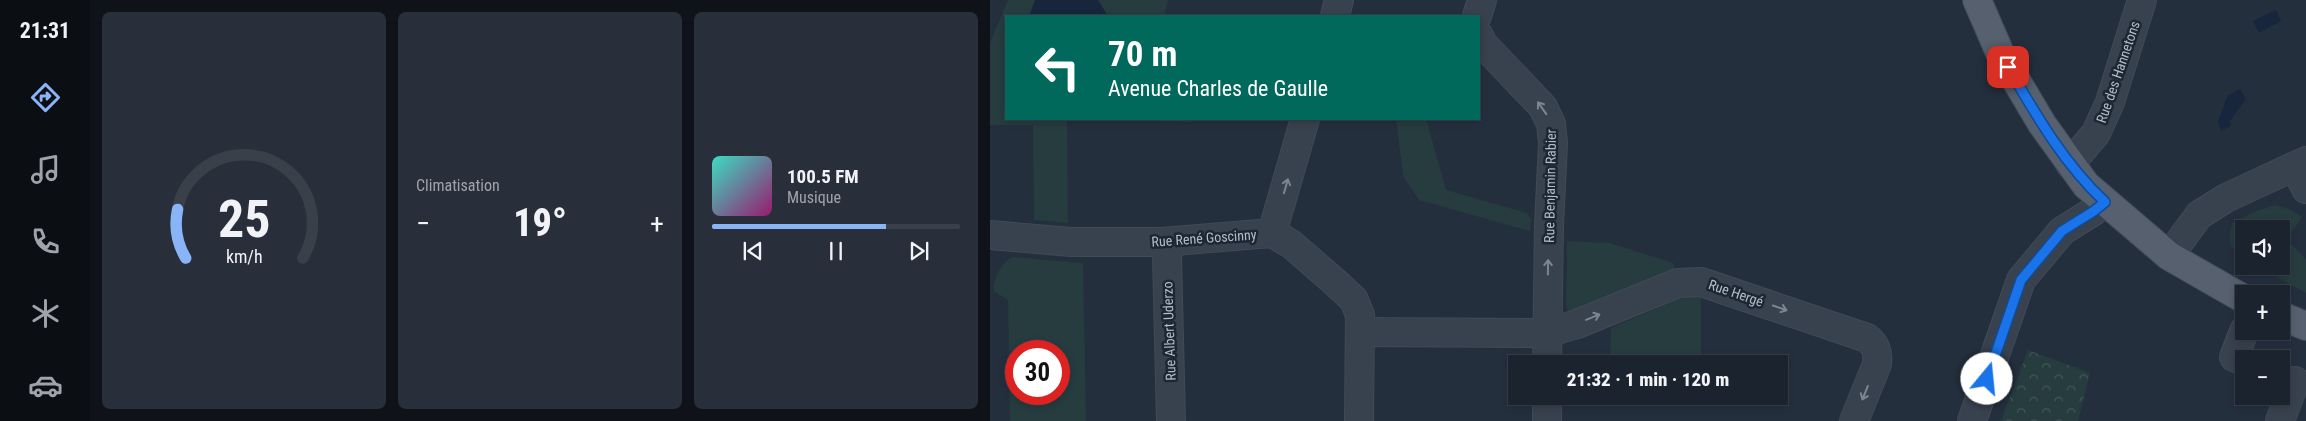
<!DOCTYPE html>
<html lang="fr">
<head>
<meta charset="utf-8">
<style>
  body { margin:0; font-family:"Roboto Condensed",sans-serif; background:#282f3a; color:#f1f3f6; height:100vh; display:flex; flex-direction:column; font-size:19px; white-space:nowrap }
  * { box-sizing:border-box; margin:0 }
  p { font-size:16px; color:#a0a4aa }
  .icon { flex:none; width:28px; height:28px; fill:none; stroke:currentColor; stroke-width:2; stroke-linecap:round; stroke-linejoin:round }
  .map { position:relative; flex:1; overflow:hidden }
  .sheet { display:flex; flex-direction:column; gap:12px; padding:12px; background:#0f1319; width:900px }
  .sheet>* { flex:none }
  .guide { position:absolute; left:15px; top:15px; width:475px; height:105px; border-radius:0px; box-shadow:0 2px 8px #0003,0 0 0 1px #39404a; background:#00695c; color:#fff; overflow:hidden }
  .controls { position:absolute; left:1245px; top:220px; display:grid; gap:10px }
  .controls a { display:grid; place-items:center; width:55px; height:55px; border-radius:0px; background:#1b232e; box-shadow:0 2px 8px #0003,0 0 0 1px #39404a; font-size:25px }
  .speed { position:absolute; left:15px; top:340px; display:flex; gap:10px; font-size:25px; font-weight:700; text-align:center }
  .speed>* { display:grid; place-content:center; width:65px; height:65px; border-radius:50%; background:#1b232e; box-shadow:0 2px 8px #0003,0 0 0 1px #39404a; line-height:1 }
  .speed .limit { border:8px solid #d22; background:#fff; color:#111 }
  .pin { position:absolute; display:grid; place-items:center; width:42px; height:42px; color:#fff; margin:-21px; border-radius:10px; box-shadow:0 2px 8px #0006 }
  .me { position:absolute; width:55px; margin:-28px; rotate:17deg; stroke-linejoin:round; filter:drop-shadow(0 0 4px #0008) }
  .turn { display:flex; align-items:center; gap:18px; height:105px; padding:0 20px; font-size:22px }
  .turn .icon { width:65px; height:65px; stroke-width:2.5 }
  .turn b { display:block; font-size:35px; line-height:42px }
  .big { font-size:38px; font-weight:800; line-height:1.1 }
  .sheet .widget { flex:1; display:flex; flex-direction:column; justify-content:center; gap:8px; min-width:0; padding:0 18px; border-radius:8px; background:#282f3a }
  .sheet .dial { align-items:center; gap:0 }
  .dial svg { height:130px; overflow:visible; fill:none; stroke:#39404a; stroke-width:7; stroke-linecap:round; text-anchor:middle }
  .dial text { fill:#f1f3f6; stroke:none }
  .song { display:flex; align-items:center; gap:15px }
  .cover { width:60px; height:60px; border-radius:8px; background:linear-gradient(135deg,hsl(170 70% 55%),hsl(320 70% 35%)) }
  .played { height:5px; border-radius:2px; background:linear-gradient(90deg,#8ab4f8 70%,#39404a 70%) }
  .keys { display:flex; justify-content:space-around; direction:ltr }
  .heat { display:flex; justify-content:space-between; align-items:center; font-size:28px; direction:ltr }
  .sheet .tiles { flex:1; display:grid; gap:12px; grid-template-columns:repeat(3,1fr) }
  .trip { position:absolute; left:518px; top:355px; width:280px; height:50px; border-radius:0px; background:#1b232e; box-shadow:0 2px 8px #0003,0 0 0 1px #39404a; font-weight:800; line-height:50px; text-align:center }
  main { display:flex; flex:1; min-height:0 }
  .menu { display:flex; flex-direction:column; width:90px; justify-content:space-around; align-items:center; background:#0b0e12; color:#a0a4aa }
  .menu .icon { width:35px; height:35px }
  .menu .current { color:#8ab4f8 }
  .menu b { font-size:22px; color:#f1f3f6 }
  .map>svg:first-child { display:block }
  .grass { fill:#263c3f; fill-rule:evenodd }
  .forest { fill:url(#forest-crowns) }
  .water { fill:#17263c }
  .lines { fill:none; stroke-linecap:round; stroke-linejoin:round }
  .minor-casing { stroke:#414a57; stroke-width:30 }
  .major-casing { stroke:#414a57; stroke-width:30 }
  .minor { stroke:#38414e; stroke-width:28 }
  .major { stroke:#56606e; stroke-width:28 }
  .oneway { stroke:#7c8592 }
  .route-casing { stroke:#114b97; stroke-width:12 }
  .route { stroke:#1a73e8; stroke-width:9 }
  .labels { text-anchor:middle; stroke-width:5; stroke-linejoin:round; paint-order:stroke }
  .street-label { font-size:14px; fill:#b4bcc9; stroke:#1d2633 }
</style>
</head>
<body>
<main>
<nav class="menu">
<b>21:31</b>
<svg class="icon current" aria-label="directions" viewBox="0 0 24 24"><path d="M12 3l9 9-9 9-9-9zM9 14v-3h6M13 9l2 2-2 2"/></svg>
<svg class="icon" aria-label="music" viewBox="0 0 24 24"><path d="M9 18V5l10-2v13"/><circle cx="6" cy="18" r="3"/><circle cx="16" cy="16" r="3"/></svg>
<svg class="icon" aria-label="phone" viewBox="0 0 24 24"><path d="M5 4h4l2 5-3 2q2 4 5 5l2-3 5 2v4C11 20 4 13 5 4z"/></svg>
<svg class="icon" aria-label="climate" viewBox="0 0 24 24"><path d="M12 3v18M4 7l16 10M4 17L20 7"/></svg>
<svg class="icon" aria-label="car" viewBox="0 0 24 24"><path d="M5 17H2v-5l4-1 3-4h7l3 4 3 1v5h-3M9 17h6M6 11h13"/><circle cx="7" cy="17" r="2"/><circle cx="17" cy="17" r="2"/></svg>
</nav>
<section class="sheet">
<div class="tiles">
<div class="widget dial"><svg viewBox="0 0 100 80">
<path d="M14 69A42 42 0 1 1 86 69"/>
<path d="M14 69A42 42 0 0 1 9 39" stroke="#8ab4f8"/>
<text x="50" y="56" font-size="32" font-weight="700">25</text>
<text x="50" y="72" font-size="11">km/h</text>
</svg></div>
<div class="widget"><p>Climatisation</p>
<div class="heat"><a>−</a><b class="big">19°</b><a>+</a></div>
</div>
<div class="widget">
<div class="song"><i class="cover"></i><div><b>100.5 FM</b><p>Musique</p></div></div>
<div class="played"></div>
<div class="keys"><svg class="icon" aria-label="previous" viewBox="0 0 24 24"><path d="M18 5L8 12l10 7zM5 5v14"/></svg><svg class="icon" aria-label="pause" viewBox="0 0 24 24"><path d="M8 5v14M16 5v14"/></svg><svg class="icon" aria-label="next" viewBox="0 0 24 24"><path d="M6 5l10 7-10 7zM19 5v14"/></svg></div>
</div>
</div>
</section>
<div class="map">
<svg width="1316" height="421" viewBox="0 0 1316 421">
  <defs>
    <pattern id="forest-crowns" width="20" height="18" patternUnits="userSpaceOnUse" patternTransform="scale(1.25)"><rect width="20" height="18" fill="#263c3f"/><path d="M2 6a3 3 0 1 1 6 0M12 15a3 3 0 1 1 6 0" fill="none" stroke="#435659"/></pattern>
  </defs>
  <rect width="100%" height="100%" fill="#242f3e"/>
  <g class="grass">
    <polygon points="18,0 178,0 174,16 16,16 16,119 203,119 202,122 77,120 78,223 44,220 43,125 0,125 0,43"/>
    <polygon points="406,119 436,119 456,190 537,213 541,219 540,231 429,200 413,176"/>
    <path d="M1285,205L1299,209L1312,217L1297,240L1316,259V293L1267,266H1291V229H1254V259C1238,247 1238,241 1242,223L1264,212Z"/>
    <polygon points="577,241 620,243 683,263 686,273 584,314 578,311 576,305"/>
    <path d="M23,257L93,263L96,421H20L18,300L4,291C3,279 11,262 23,257ZM69,351V394H26V351Z"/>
    <polygon points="708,296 711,298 711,364 620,364 621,328 693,297"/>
  </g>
  <polygon class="forest" points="1038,350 1100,373 1088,421 1011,421"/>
  <g class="water">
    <polygon points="45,0 108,0 118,16 39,16"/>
    <polygon points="1286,10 1291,21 1269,33 1263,21"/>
    <polygon points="1250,89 1256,99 1240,121 1241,126 1231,131 1228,121 1238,95"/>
  </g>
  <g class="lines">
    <defs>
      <g id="minor">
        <polyline points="345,16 349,0"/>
        <polyline points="487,16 492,0"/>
        <polyline points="489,36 493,44 553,107 561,124 563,143 559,226 557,364"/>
        <polyline points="1080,164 1106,133 1120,102 1152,0"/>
        <polyline points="1305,166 1316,189"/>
        <polyline points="282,233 315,119"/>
        <polyline points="0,235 81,242 172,242 282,233 301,244 346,283 364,300 370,315 369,421"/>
        <polyline points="172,242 177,256 181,421"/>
        <polyline points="1179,256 1209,215 1236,198 1316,161"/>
        <path d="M370,332L557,333L587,324L688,283L711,282L877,338C887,346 888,353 887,364L864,421"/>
        <polyline points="1254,361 1244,357 1254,331"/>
        <polyline points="557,421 557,396"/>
        <polyline points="982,421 1031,280 1072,231 1104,211 1115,202"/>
        <polyline points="1290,421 1305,381"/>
      </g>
      <g id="major">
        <polyline points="987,0 1010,53 1052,124 1096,185 1179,256 1254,299"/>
        <polyline points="1291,316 1316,326"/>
      </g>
    </defs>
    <use href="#minor" class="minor-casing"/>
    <use href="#major" class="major-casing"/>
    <use href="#minor" class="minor"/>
    <use href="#major" class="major"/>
  </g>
  <defs><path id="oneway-shaft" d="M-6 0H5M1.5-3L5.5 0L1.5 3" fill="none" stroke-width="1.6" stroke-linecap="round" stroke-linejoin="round" transform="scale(1.25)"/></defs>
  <g class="oneway">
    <use href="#oneway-shaft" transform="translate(552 108) rotate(-125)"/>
    <use href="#oneway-shaft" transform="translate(296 186) rotate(-74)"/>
    <use href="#oneway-shaft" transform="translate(558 267) rotate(-89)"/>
    <use href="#oneway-shaft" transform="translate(790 308) rotate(19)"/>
    <use href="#oneway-shaft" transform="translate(603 317) rotate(-22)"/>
    <use href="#oneway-shaft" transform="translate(875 393) rotate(112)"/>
  </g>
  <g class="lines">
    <defs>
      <path id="route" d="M997,379L1031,280L1072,231L1104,211L1115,202C1074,164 1046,115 1018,67"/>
    </defs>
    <use href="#route" class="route-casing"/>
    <use href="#route" class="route"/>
  </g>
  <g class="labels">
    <g class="street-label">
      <text transform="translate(1128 72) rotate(-71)" y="5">Rue des Hannetons</text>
      <text transform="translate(560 186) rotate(-89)" y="5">Rue Benjamin Rabier</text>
      <text transform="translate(214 238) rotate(-4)" y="5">Rue René Goscinny</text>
      <text transform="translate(746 293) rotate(19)" y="5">Rue Hergé</text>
      <text transform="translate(179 331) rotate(-92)" y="5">Rue Albert Uderzo</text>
    </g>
  </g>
</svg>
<div class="controls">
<a><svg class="icon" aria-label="sound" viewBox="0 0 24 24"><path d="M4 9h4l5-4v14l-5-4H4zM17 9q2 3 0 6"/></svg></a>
<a>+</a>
<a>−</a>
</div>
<div class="speed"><div class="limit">30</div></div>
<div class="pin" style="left:1018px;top:67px;background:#d93025"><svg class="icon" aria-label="arrive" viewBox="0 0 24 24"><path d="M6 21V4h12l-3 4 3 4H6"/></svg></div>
<svg class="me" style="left:997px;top:379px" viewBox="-20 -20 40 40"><circle r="19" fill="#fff"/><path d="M0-13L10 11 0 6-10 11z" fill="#1a73e8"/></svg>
<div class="trip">21:32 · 1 min · 120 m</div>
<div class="guide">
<div class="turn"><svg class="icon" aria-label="left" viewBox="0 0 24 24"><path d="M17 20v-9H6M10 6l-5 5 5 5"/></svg><div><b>70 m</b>Avenue Charles de Gaulle</div></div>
</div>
</div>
</main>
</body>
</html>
